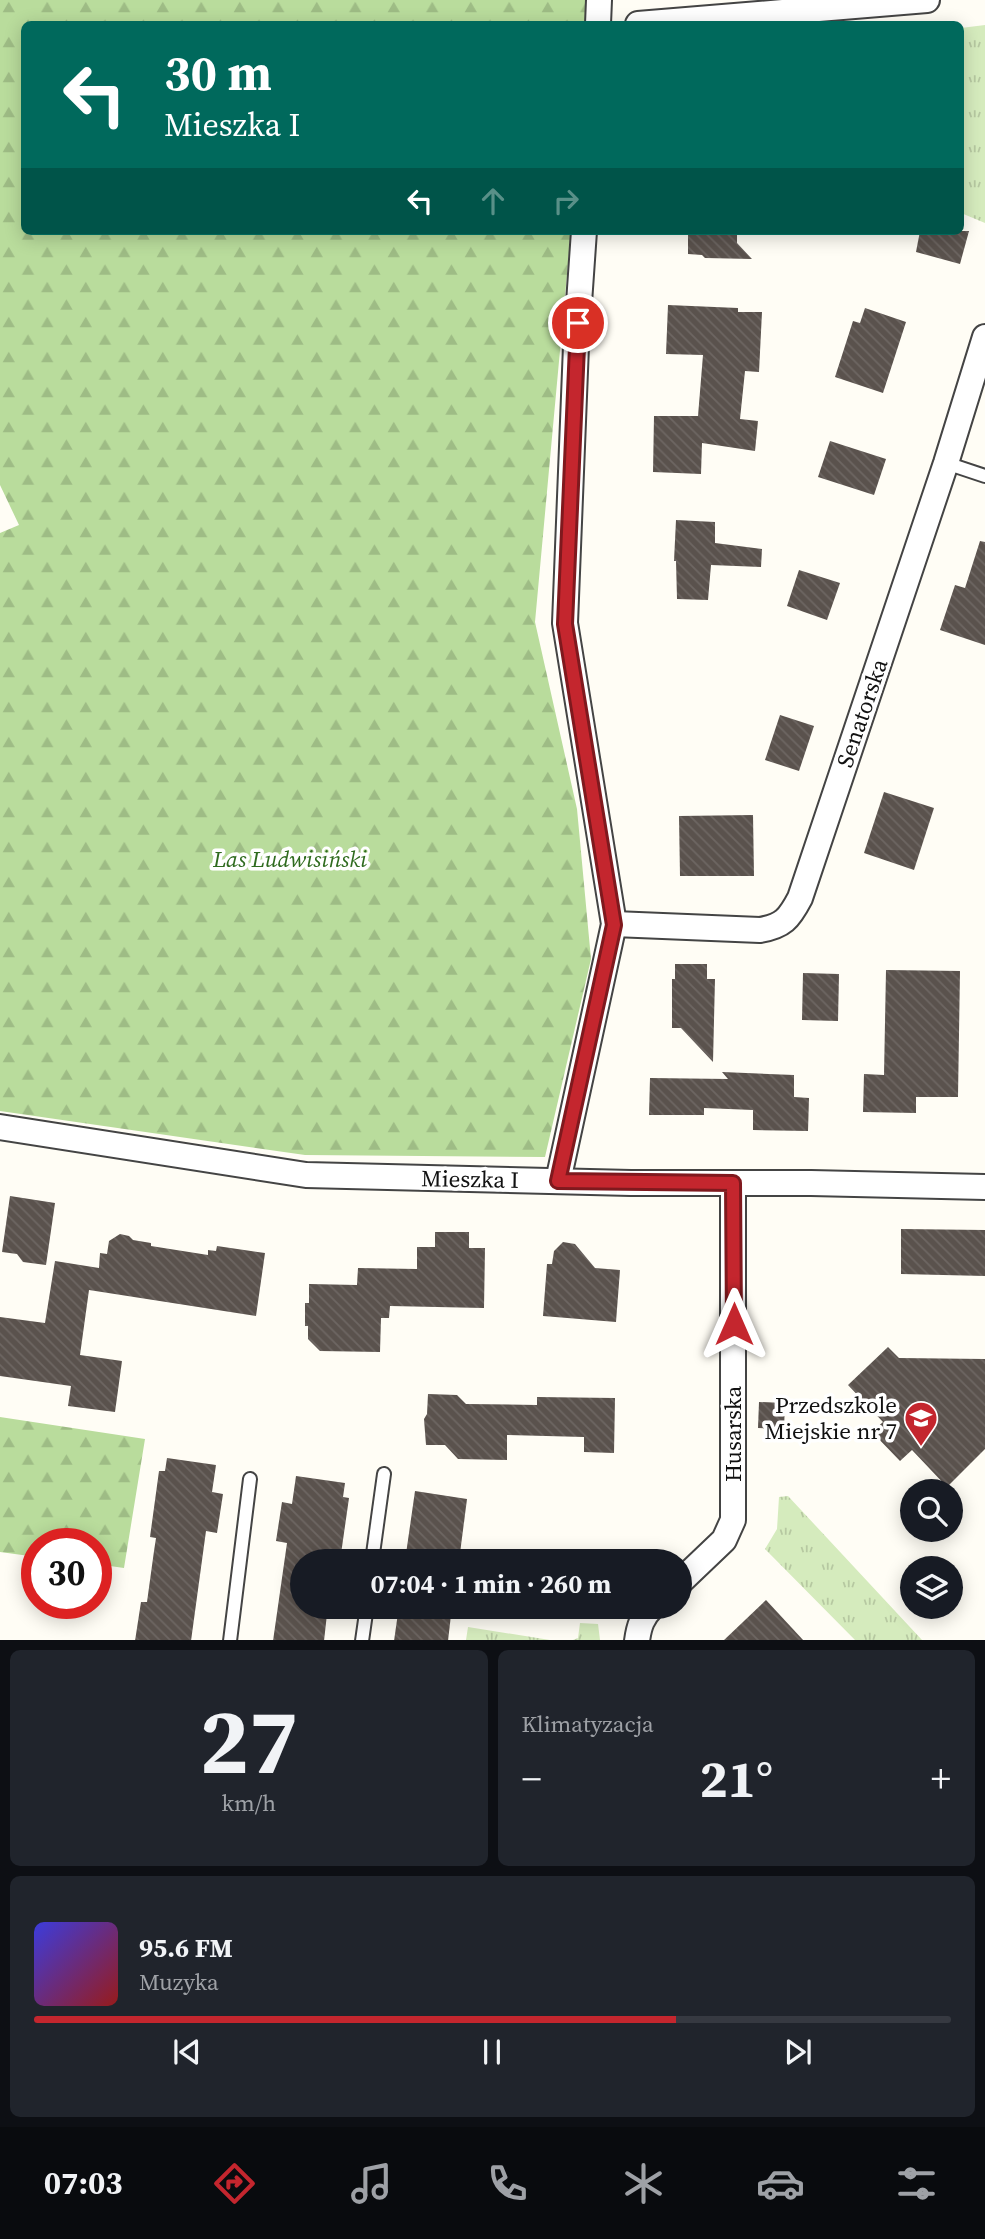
<!DOCTYPE html>
<html lang="pl">
<head>
<meta charset="utf-8">
<style>
  body { margin:0; font-family:"Source Serif 4",serif; background:#20242c; color:#f1f3f6; height:100vh; display:flex; flex-direction:column; font-size:26px; white-space:nowrap }
  * { box-sizing:border-box; margin:0 }
  p { font-size:23px; color:#9ea1a6 }
  .icon { flex:none; width:38px; height:38px; fill:none; stroke:currentColor; stroke-width:2; stroke-linecap:round; stroke-linejoin:round }
  .map { position:relative; height:1640px; overflow:hidden }
  .side { display:flex; flex-direction:column; gap:10px; padding:10px; background:#0d0f14; flex:1 }
  .side>* { flex:none }
  .banner { position:absolute; left:21px; top:21px; width:943px; height:214px; border-radius:10px; box-shadow:0 4px 18px #0003; background:#00695c; color:#fff; overflow:hidden }
  .controls { position:absolute; left:900px; top:1479px; display:grid; gap:14px }
  .controls a { display:grid; place-items:center; width:63px; height:63px; border-radius:50%; background:#171b24; box-shadow:0 4px 18px #0003; font-size:35px }
  .speed { position:absolute; left:21px; top:1528px; display:flex; gap:14px; font-size:35px; font-weight:700; text-align:center }
  .speed>* { display:grid; place-content:center; width:91px; height:91px; border-radius:50%; background:#171b24; box-shadow:0 4px 18px #0003; line-height:1 }
  .speed .limit { border:10px solid #d22; background:#fff; color:#111 }
  .pin { position:absolute; display:grid; place-items:center; width:60px; height:60px; color:#fff; margin:-30px; border:4px solid #fff; border-radius:50%; box-shadow:0 2px 7px #0007 }
  .me { position:absolute; width:77px; margin:-38px; rotate:0deg; stroke-linejoin:round; filter:drop-shadow(0 0 5px #0008) }
  .turn { display:flex; align-items:center; gap:24px; height:147px; padding:0 28px; font-size:32px }
  .turn .icon { width:91px; height:91px; stroke-width:2.5 }
  .turn b { display:block; font-size:49px; line-height:60px }
  .lanes { display:flex; align-items:center; height:66px; padding:0 28px; background:#0003; justify-content:center; gap:35px; direction:ltr }
  .lanes .off { opacity:.35 }
  .big { font-size:52px; font-weight:700; line-height:1.1 }
  .side .tile { flex:1; display:flex; flex-direction:column; justify-content:center; gap:10px; min-width:0; padding:0 24px; border-radius:10px; background:#20242c }
  .side .dial { align-items:center; gap:0 }
  .dial b { font-size:91px; line-height:1 }
  .song { display:flex; align-items:center; gap:21px }
  .cover { width:84px; height:84px; border-radius:10px; background:linear-gradient(135deg,hsl(240 70% 55%),hsl(0 70% 35%)) }
  .played { height:7px; border-radius:4px; background:linear-gradient(90deg,#c4262e 70%,#363941 70%) }
  .keys { display:flex; justify-content:space-around; direction:ltr }
  .heat { display:flex; justify-content:space-between; align-items:center; font-size:38px; direction:ltr }
  .side .tiles { flex:1; display:grid; gap:10px; grid-template-columns:1fr 1fr }
  .tile:last-child { grid-column:span 2 }
  .trip { position:absolute; left:290px; top:1549px; width:402px; height:70px; border-radius:35px; background:#171b24; box-shadow:0 4px 18px #0003; font-weight:700; line-height:70px; text-align:center }
  .menu { display:flex; height:112px; justify-content:space-around; align-items:center; background:#090b0e; color:#9ea1a6 }
  .menu .icon { width:49px; height:49px }
  .menu .active { color:#c4262e }
  .menu b { font-size:32px; color:#f1f3f6 }
  .map>svg:first-child { display:block }
  .grass { fill:url(#grass-tufts) }
  .forest { fill:url(#forest-firs) }
  .building { fill:url(#building-back-hatch) }
  .lines { fill:none; stroke-linecap:round; stroke-linejoin:round }
  .service-casing { stroke:#444; stroke-width:16 }
  .minor-casing { stroke:#444; stroke-width:28 }
  .service { stroke:#fff; stroke-width:12 }
  .minor { stroke:#fff; stroke-width:24 }
  .route-casing { stroke:#7f191e; stroke-width:18 }
  .route { stroke:#c4262e; stroke-width:12 }
  .labels { text-anchor:middle; stroke-width:7; stroke-linejoin:round; paint-order:stroke }
  .street-label { font-size:23px; fill:#111; stroke:#fff }
  .park-label { font-size:23px; font-style:italic; fill:#2f6b1f; stroke:#fff }
  .poi-label { font-size:23px; fill:#111; stroke:#fff; text-anchor:end }
</style>
</head>
<body>
<div class="map">
<svg width="985" height="1641" viewBox="0 0 985 1641">
  <defs>
    <pattern id="grass-tufts" width="24" height="20" patternUnits="userSpaceOnUse" patternTransform="scale(1.75)"><rect width="24" height="20" fill="#d5ebbd"/><path d="M3 7l-1-3M5 7V3M7 7l1-3M15 17l-1-3M17 17v-4M19 17l1-3" fill="none" stroke="#b6c8a1"/></pattern>
    <pattern id="forest-firs" width="22" height="20" patternUnits="userSpaceOnUse" patternTransform="scale(1.75)"><rect width="22" height="20" fill="#b9dc9c"/><path d="M5 1l3.5 6h-7zM16 11l3.5 6h-7z" fill="#9ebc85"/></pattern>
    <pattern id="building-back-hatch" width="6" height="6" patternUnits="userSpaceOnUse" patternTransform="scale(1.75)"><rect width="6" height="6" fill="#5a524d"/><path d="M-1 5l2 2M0 0l6 6M5-1l2 2" fill="none" stroke="#6d6662"/></pattern>
  </defs>
  <rect width="100%" height="100%" fill="#fffdf5"/>
  <g class="grass">
    <polygon points="985,25 985,223 961,213 961,28"/>
    <polygon points="788,1496 922,1640 855,1640 765,1549 777,1529 779,1497"/>
    <polygon points="580,1623 598,1624 600,1640 573,1640 578,1638"/>
    <polygon points="468,1627 550,1640 466,1640"/>
  </g>
  <g class="forest">
    <polygon points="0,0 586,0 585,24 24,24 24,231 571,231 535,622 577,809 591,959 545,1157 305,1155 0,1111 0,533 19,525 0,485"/>
    <polygon points="0,1417 145,1439 124,1568 96,1564 96,1544 37,1544 37,1557 0,1552"/>
  </g>
  <g class="building">
    <polygon points="688,231 737,231 737,243 752,259 705,258 702,255 688,254"/>
    <polygon points="920,231 969,231 960,264 916,252"/>
    <polygon points="668,305 738,308 738,312 762,312 759,372 745,371 740,419 758,421 755,451 702,443 701,474 653,472 654,416 698,416 703,355 666,354"/>
    <polygon points="865,308 906,322 883,393 835,377 853,321 860,323"/>
    <polygon points="830,441 886,459 874,495 818,477"/>
    <polygon points="676,520 715,522 715,543 762,549 761,567 711,565 708,600 677,599 676,561 674,561"/>
    <polygon points="980,541 985,542 985,645 940,630 955,585 965,588"/>
    <polygon points="799,570 840,583 827,620 787,606"/>
    <polygon points="780,715 814,726 799,771 765,760"/>
    <polygon points="884,792 934,808 914,870 864,853"/>
    <polygon points="753,815 754,876 680,876 679,816"/>
    <polygon points="675,964 707,964 707,979 715,979 713,1062 681,1028 672,1028 672,979 675,979"/>
    <polygon points="886,970 960,971 958,1097 916,1097 916,1113 863,1112 864,1074 884,1075"/>
    <polygon points="803,973 839,974 838,1021 802,1020"/>
    <polygon points="722,1072 794,1075 794,1097 809,1098 808,1131 753,1130 753,1110 704,1108 704,1115 649,1115 650,1078 728,1079"/>
    <polygon points="10,1196 55,1203 46,1265 23,1262 17,1254 2,1252"/>
    <polygon points="901,1229 985,1230 985,1276 901,1274"/>
    <polygon points="435,1232 469,1232 469,1248 485,1248 484,1308 390,1306 389,1318 381,1318 380,1352 320,1351 308,1339 308,1326 305,1326 305,1303 309,1303 309,1284 357,1285 358,1268 417,1269 417,1247 435,1247"/>
    <polygon points="120,1234 129,1236 133,1240 151,1243 151,1246 208,1255 208,1250 216,1251 217,1246 265,1253 256,1316 89,1290 80,1355 122,1361 115,1412 68,1406 71,1386 0,1376 0,1317 45,1323 55,1261 99,1268 100,1253 107,1254 109,1241"/>
    <polygon points="563,1242 575,1244 595,1268 620,1270 616,1322 543,1316 547,1264 552,1264 554,1251"/>
    <polygon points="888,1347 899,1358 985,1359 985,1449 947,1487 912,1450 900,1461 872,1432 883,1422 848,1385"/>
    <polygon points="428,1394 457,1395 466,1404 537,1405 537,1397 615,1398 614,1453 584,1452 584,1437 507,1435 507,1460 458,1459 445,1445 426,1445 424,1419 427,1414"/>
    <polygon points="759,1402 785,1403 784,1429 758,1428"/>
    <polygon points="167,1458 216,1465 212,1492 223,1494 217,1533 206,1531 191,1641 135,1641 141,1602 147,1602 154,1551 156,1538 150,1537 159,1471 165,1471"/>
    <polygon points="296,1476 345,1483 343,1497 349,1498 340,1561 303,1561 303,1610 327,1614 324,1641 273,1641 287,1543 276,1541 282,1502 292,1504"/>
    <polygon points="415,1491 467,1499 459,1561 405,1561"/>
    <polygon points="766,1600 804,1641 723,1641"/>
    <polygon points="399,1606 452,1606 448,1641 394,1641"/>
  </g>
  <g class="lines">
    <defs>
      <g id="service">
        <polyline points="946,463 985,476"/>
        <polyline points="372,1561 384,1474"/>
        <polyline points="230,1641 250,1479"/>
        <polyline points="362,1641 367,1606"/>
      </g>
      <g id="minor">
        <polyline points="598,24 599,0"/>
        <polyline points="638,24 927,0"/>
        <path d="M614,924L760,930C783,926 789,919 800,898L946,463L985,337"/>
        <polyline points="0,1127 306,1175 631,1183 811,1183 985,1187"/>
        <polyline points="558,1181 614,924 565,623 576,346 584,231"/>
        <polyline points="681,1581 724,1540 733,1520 733,1183"/>
        <path d="M637,1641C639,1626 642,1617 653,1606"/>
      </g>
    </defs>
    <use href="#service" class="service-casing"/>
    <use href="#minor" class="minor-casing"/>
    <use href="#service" class="service"/>
    <use href="#minor" class="minor"/>
  </g>
  <g class="lines">
    <defs>
      <polyline id="route" points="578,323 565,624 614,925 558,1181 733,1183 734,1324"/>
    </defs>
    <use href="#route" class="route-casing"/>
    <use href="#route" class="route"/>
  </g>
  <defs>
    <symbol id="school-pin" viewBox="-11 -11 22 30"><path d="M0 17L-7.5 6A9.5 9.5 0 1 1 7.5 6Z" fill="#c4262e" stroke="#fff"/><path d="M0-5L7-2L0 1L-7-2ZM-4 1L0 2.5L4 1V4Q0 6-4 4Z" fill="#fff"/></symbol>
  </defs>
  <g fill-rule="evenodd">
    <use href="#school-pin" x="902" y="1399" width="38" height="52"/>
  </g>
  <g class="labels">
    <g class="street-label">
      <text transform="translate(862 713) rotate(-71)" y="8">Senatorska</text>
      <text transform="translate(470 1179) rotate(1)" y="8">Mieszka I</text>
      <text transform="translate(733 1434) rotate(-90)" y="8">Husarska</text>
    </g>
    <g class="park-label">
      <text x="290" y="867">Las Ludwisiński</text>
    </g>
    <g class="poi-label">
      <text x="897" y="1413">Przedszkole<tspan x="897" dy="26">Miejskie nr 7</tspan></text>
    </g>
  </g>
</svg>
<div class="controls">
<a><svg class="icon" aria-label="search" viewBox="0 0 24 24"><circle cx="10" cy="10" r="6"/><path d="M15 15l6 6"/></svg></a>
<a><svg class="icon" aria-label="layers" viewBox="0 0 24 24"><path d="M12 4l9 5-9 5-9-5zM3 14l9 5 9-5"/></svg></a>
</div>
<div class="speed"><div class="limit">30</div></div>
<div class="pin" style="left:578px;top:323px;background:#d93025"><svg class="icon" aria-label="arrive" viewBox="0 0 24 24"><path d="M6 21V4h12l-3 4 3 4H6"/></svg></div>
<svg class="me" style="left:734px;top:1324px" viewBox="-20 -20 40 40"><path d="M0-17L14 15 0 8-14 15z" fill="#c4262e" stroke="#fff" stroke-width="4"/></svg>
<div class="trip">07:04 · 1 min · 260 m</div>
<div class="banner">
<div class="turn"><svg class="icon" aria-label="left" viewBox="0 0 24 24"><path d="M17 20v-9H6M10 6l-5 5 5 5"/></svg><div><b>30 m</b>Mieszka I</div></div>
<div class="lanes"><svg class="icon" aria-label="left" viewBox="0 0 24 24"><path d="M17 20v-9H6M10 6l-5 5 5 5"/></svg><svg class="icon off" aria-label="ahead" viewBox="0 0 24 24"><path d="M12 20V5M6 11l6-6 6 6"/></svg><svg class="icon off" aria-label="right" viewBox="0 0 24 24"><path d="M7 20v-9h11M14 6l5 5-5 5"/></svg></div>
</div>
</div>
<section class="side">
<div class="tiles">
<div class="tile dial"><b>27</b><p>km/h</p></div>
<div class="tile"><p>Klimatyzacja</p>
<div class="heat"><a>−</a><b class="big">21°</b><a>+</a></div>
</div>
<div class="tile">
<div class="song"><i class="cover"></i><div><b>95.6 FM</b><p>Muzyka</p></div></div>
<div class="played"></div>
<div class="keys"><svg class="icon" aria-label="previous" viewBox="0 0 24 24"><path d="M18 5L8 12l10 7zM5 5v14"/></svg><svg class="icon" aria-label="pause" viewBox="0 0 24 24"><path d="M8 5v14M16 5v14"/></svg><svg class="icon" aria-label="next" viewBox="0 0 24 24"><path d="M6 5l10 7-10 7zM19 5v14"/></svg></div>
</div>
</div>
</section>
<nav class="menu">
<b>07:03</b>
<svg class="icon active" aria-label="directions" viewBox="0 0 24 24"><path d="M12 3l9 9-9 9-9-9zM9 14v-3h6M13 9l2 2-2 2"/></svg>
<svg class="icon" aria-label="music" viewBox="0 0 24 24"><path d="M9 18V5l10-2v13"/><circle cx="6" cy="18" r="3"/><circle cx="16" cy="16" r="3"/></svg>
<svg class="icon" aria-label="phone" viewBox="0 0 24 24"><path d="M5 4h4l2 5-3 2q2 4 5 5l2-3 5 2v4C11 20 4 13 5 4z"/></svg>
<svg class="icon" aria-label="climate" viewBox="0 0 24 24"><path d="M12 3v18M4 7l16 10M4 17L20 7"/></svg>
<svg class="icon" aria-label="car" viewBox="0 0 24 24"><path d="M5 17H2v-5l4-1 3-4h7l3 4 3 1v5h-3M9 17h6M6 11h13"/><circle cx="7" cy="17" r="2"/><circle cx="17" cy="17" r="2"/></svg>
<svg class="icon" aria-label="filters" viewBox="0 0 24 24"><path d="M4 7h16M4 17h16"/><circle cx="9" cy="7" r="2"/><circle cx="15" cy="17" r="2"/></svg>
</nav>
</body>
</html>
